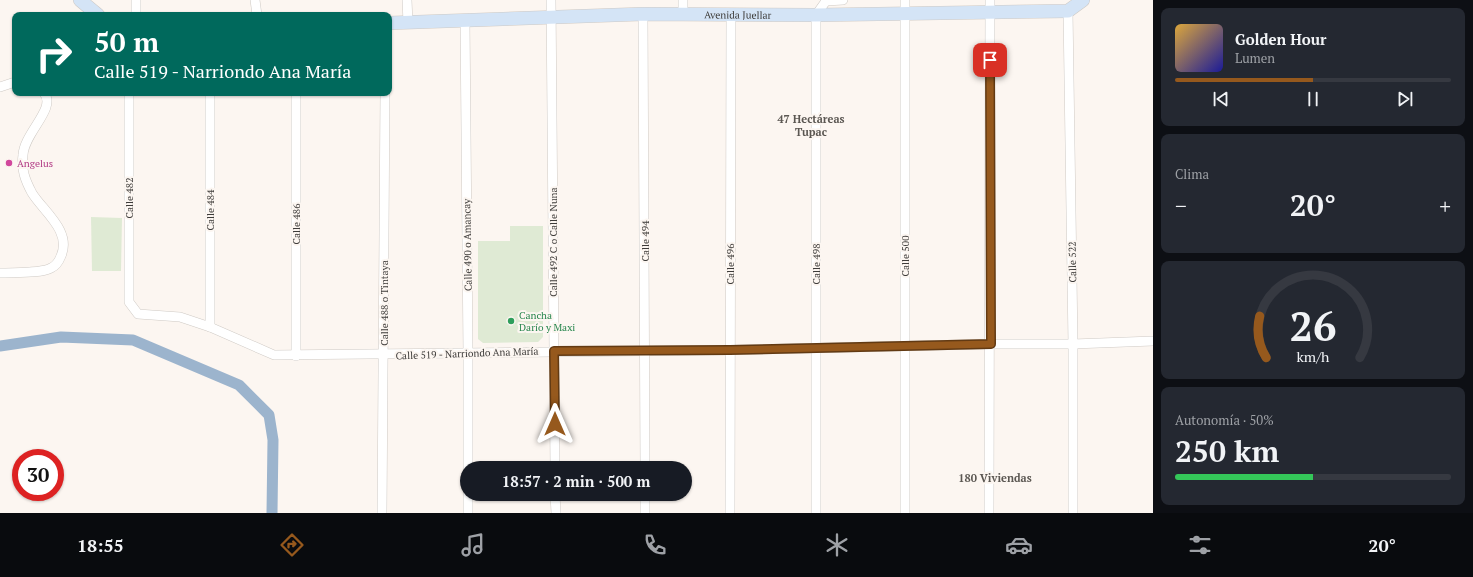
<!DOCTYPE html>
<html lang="es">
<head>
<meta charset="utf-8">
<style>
  body { margin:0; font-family:"PT Serif",serif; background:#242831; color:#f1f3f6; height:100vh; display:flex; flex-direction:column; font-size:15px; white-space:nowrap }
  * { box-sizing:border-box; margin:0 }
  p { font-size:13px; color:#9ea1a6 }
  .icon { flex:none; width:22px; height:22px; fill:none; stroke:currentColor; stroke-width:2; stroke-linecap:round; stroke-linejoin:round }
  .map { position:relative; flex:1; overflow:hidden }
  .panel { display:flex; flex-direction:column; gap:8px; padding:8px; background:#0d0f14; width:320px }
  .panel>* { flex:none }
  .banner { position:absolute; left:12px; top:12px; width:380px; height:84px; border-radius:8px; box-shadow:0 1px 3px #0004; background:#00695c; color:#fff; overflow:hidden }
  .speed { position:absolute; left:12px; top:449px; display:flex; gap:8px; font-size:20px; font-weight:700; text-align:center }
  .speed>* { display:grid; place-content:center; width:52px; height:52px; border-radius:50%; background:#171b24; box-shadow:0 1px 3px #0004; line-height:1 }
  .speed .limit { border:6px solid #d22; background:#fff; color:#111 }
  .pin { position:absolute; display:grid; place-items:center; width:34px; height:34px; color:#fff; margin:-17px; border-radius:8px; box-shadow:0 2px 6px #0006 }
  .me { position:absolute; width:44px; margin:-22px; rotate:0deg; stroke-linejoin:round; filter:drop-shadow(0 0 3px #0008) }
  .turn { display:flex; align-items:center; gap:14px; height:84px; padding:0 16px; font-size:18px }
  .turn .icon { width:52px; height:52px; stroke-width:2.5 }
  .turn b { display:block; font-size:28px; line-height:34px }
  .big { font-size:30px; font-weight:700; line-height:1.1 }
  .panel .tile { flex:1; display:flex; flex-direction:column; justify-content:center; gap:6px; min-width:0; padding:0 14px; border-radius:8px; background:#242831 }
  .panel .dial { align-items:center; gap:0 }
  .dial svg { height:104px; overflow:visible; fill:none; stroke:#363941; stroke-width:7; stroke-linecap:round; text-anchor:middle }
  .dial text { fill:#f1f3f6; stroke:none }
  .song { display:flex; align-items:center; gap:12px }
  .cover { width:48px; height:48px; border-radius:6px; background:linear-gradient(135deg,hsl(40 70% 55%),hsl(240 70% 35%)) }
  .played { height:4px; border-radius:2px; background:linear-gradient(90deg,#96591d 50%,#363941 50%) }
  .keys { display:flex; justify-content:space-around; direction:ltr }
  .heat { display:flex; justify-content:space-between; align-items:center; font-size:22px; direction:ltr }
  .charge { height:6px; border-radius:3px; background:linear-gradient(90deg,#34c759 50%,#363941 0) }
  .trip { position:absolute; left:460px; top:461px; width:232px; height:40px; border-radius:20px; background:#171b24; box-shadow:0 1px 3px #0004; font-weight:700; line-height:40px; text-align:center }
  .menu { display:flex; height:64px; justify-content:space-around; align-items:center; background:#090b0e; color:#9ea1a6 }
  .menu .icon { width:28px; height:28px }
  .menu .selected { color:#96591d }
  .menu b { font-size:18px; color:#f1f3f6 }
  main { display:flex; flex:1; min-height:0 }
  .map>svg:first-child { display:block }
  .green { fill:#dfead4 }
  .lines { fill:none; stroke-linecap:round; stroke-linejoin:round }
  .canal { stroke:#9cb4cd; stroke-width:11 }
  .street-casing { stroke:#cfcac5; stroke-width:10 }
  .secondary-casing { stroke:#cfcac5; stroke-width:14 }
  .street { stroke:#fff; stroke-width:9 }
  .secondary { stroke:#d4e4f6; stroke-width:13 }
  .route-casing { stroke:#623a13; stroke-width:10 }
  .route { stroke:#96591d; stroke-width:7 }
  .hotel-dot { fill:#d1479c; stroke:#fcf6f1; stroke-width:1.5 }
  .leisure-dot { fill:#2e9e5b; stroke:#fcf6f1; stroke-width:1.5 }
  .labels { text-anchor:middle; stroke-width:4; stroke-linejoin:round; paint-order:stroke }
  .street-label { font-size:10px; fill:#3d3b39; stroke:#fcf6f1 }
  .hotel-label { font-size:10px; fill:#b23c85; stroke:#fcf6f1; text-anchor:start }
  .leisure-label { font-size:10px; fill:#27864d; stroke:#fcf6f1; text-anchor:start }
  .neighbourhood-label { font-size:11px; font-weight:bold; fill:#5b5752; stroke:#fcf6f1 }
</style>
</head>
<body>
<main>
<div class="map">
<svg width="1153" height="513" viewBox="0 0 1153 513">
  <rect width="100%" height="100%" fill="#fcf6f1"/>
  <g class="green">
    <polygon points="91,217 122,218 121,271 92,271"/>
    <polygon points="510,226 543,226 543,337 538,342 483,343 478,339 478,241 510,241"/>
  </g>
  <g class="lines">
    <polyline class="canal" points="0,346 61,337 133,340 239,385 269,415 273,440 272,513"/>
    <defs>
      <g id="street">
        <polyline points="136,0 136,15"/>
        <polyline points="255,0 257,15"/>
        <polyline points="407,0 408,23"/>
        <polyline points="551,0 555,468"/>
        <polyline points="683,0 683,14"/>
        <polyline points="905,0 905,513"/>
        <polyline points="826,1 843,0"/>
        <polyline points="1068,11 1073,344 1073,513"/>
        <polyline points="643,14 645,468"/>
        <polyline points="465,21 468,353 468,468"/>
        <polyline points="0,87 15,82"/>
        <polyline points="129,93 129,302 138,314 180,317 210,327 274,355 730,350 991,344 1073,344 1153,341"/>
        <polyline points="210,93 210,327"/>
        <polyline points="296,93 296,356"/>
        <path d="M0,273C14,272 40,274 51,268C56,266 59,261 61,256C72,231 43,211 32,193C25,180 21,169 23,155C24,133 57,108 44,93"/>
        <polyline points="555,494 556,513"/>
        <polyline points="382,513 385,93"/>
        <polyline points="468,513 468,494"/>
        <polyline points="645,513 645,494"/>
        <polyline points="730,513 731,14"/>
        <polyline points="816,513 816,15 826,1"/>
        <polyline points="989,513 990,0"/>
      </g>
      <g id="secondary">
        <polyline points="80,0 98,15"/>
        <path id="s1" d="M389,23L643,14L816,15L1068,11L1083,0"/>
      </g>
    </defs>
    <use href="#street" class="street-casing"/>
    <use href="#secondary" class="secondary-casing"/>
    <use href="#street" class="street"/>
    <use href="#secondary" class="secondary"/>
  </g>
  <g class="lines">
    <defs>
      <polyline id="route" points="555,424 554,351 730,350 991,344 990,60"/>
    </defs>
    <use href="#route" class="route-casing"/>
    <use href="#route" class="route"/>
  </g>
  <circle class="hotel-dot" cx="9" cy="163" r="4"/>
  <circle class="leisure-dot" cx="511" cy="321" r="4"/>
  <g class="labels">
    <g class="street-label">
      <text dy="4" stroke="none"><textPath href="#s1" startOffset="349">Avenida Juellar</textPath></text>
      <text transform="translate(129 198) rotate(-90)" y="4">Calle 482</text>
      <text transform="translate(210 210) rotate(-90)" y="4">Calle 484</text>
      <text transform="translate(296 224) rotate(-90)" y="4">Calle 486</text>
      <text transform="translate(645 241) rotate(-90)" y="4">Calle 494</text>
      <text transform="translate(553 242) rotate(-90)" y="4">Calle 492 C o Calle Nuna</text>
      <text transform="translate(467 245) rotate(-91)" y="4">Calle 490 o Amancay</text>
      <text transform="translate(905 256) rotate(-90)" y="4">Calle 500</text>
      <text transform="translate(1072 262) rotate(-91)" y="4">Calle 522</text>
      <text transform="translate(730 264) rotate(-90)" y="4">Calle 496</text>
      <text transform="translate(816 264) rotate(-90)" y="4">Calle 498</text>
      <text transform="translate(384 303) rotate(-90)" y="4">Calle 488 o Tintaya</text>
      <text transform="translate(467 353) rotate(-2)" y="4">Calle 519 - Narriondo Ana María</text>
    </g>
    <g class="hotel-label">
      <text x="17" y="167">Angelus</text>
    </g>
    <g class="leisure-label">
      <text x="519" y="319">Cancha<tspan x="519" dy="12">Darío y Maxi</tspan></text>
    </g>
    <g class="neighbourhood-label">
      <text x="811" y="123">47 Hectáreas<tspan x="811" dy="13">Tupac</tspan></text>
      <text x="995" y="482">180 Viviendas</text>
    </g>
  </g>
</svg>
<div class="speed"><div class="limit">30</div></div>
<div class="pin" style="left:990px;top:60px;background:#d93025"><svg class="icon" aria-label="arrive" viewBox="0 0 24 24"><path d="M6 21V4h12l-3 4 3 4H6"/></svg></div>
<svg class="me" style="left:555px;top:424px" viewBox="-20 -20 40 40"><path d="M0-17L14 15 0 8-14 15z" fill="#96591d" stroke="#fff" stroke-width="4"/></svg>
<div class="trip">18:57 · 2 min · 500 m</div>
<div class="banner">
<div class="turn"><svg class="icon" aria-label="right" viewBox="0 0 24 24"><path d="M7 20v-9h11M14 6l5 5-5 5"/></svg><div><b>50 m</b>Calle 519 - Narriondo Ana María</div></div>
</div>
</div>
<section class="panel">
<div class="tile">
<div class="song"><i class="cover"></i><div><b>Golden Hour</b><p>Lumen</p></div></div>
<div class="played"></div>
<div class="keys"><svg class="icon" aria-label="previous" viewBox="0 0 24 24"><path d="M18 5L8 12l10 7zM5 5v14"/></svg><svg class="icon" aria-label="pause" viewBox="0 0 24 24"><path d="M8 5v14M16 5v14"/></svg><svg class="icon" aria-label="next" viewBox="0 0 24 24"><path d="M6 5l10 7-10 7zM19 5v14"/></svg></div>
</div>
<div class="tile"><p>Clima</p>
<div class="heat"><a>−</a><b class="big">20°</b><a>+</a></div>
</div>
<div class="tile dial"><svg viewBox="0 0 100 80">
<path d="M14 69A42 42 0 1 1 86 69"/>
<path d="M14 69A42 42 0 0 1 9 37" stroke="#96591d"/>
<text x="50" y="56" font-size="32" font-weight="700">26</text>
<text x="50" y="72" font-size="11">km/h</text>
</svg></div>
<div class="tile"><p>Autonomía · 50%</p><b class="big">250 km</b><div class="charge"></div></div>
</section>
</main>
<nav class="menu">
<b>18:55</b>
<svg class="icon selected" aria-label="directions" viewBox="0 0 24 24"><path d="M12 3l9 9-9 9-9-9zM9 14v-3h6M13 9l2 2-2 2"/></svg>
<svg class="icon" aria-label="music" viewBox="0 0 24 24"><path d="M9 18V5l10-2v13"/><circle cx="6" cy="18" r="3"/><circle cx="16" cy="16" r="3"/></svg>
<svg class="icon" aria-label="phone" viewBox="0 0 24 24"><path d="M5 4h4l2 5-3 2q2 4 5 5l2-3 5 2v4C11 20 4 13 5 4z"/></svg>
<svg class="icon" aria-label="climate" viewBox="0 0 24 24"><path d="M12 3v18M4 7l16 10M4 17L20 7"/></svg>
<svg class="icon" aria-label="car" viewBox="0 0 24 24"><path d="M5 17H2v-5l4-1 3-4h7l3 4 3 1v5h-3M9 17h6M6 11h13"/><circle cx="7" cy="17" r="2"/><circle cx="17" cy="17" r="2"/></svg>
<svg class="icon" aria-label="filters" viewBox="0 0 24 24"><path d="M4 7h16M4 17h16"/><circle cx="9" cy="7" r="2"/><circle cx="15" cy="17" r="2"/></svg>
<b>20°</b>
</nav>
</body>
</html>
